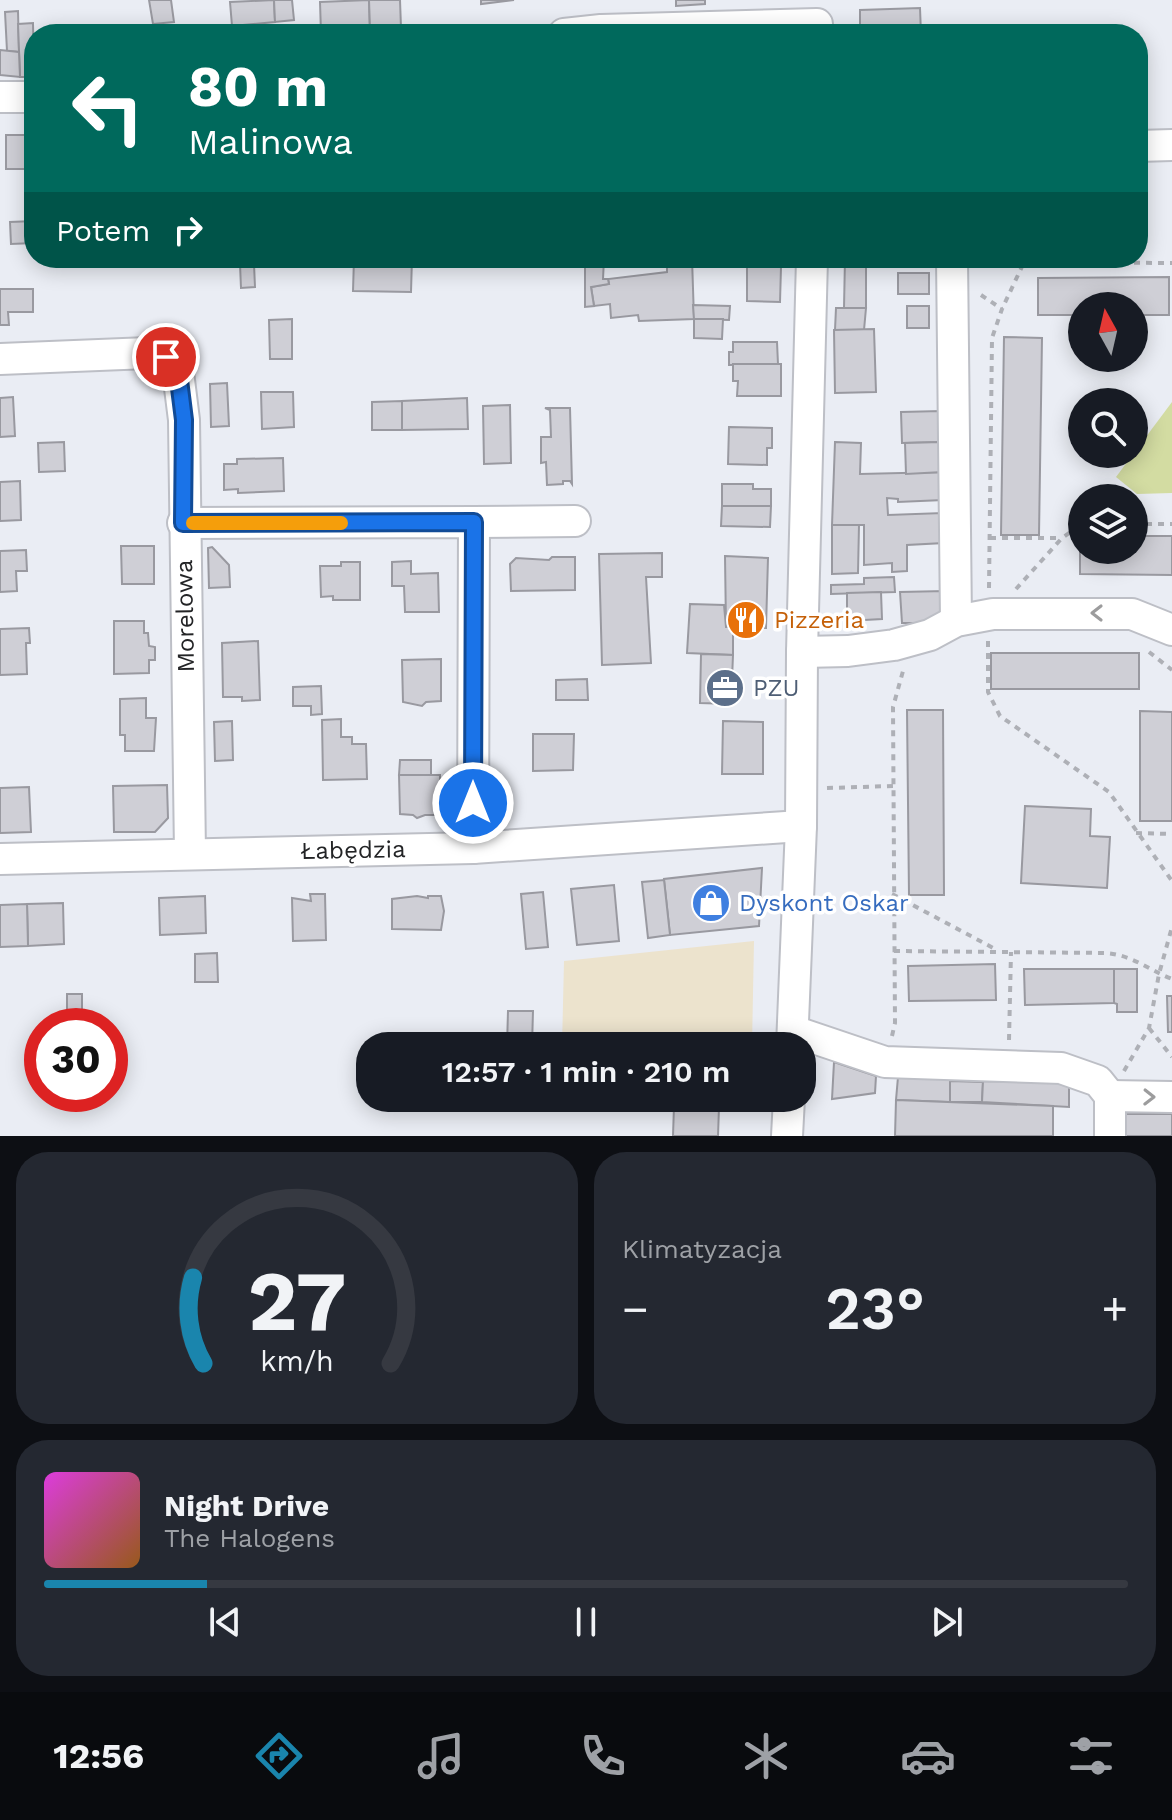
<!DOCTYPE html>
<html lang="pl">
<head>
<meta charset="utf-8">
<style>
  body { margin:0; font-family:"Work Sans",sans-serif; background:#242831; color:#f1f3f6; height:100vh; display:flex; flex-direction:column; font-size:30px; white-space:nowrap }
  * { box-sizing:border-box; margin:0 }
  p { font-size:26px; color:#9ea1a6 }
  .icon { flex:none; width:44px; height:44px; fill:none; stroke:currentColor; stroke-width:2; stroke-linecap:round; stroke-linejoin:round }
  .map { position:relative; height:1136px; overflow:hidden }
  .sheet { display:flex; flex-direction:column; gap:16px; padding:16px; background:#0d0f14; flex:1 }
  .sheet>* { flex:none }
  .hud { position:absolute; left:24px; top:24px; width:1124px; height:244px; border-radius:32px; box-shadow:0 4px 20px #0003; background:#00695c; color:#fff; overflow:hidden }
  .needle { width:52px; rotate:352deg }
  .tools { position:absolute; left:1068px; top:292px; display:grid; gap:16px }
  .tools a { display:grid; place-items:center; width:80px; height:80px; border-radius:50%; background:#171b24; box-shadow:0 4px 20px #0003; font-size:40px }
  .speed { position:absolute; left:24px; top:1008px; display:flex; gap:16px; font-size:40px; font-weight:700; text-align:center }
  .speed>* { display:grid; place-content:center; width:104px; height:104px; border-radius:50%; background:#171b24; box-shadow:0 4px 20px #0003; line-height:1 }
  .speed .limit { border:12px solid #d22; background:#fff; color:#111 }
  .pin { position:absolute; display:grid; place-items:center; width:68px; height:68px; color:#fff; margin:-34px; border:4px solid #fff; border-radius:50%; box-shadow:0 2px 8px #0007 }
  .me { position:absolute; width:88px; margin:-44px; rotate:0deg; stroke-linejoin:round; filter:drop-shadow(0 0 6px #0008) }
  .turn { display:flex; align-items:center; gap:28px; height:168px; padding:0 32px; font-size:36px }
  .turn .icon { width:104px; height:104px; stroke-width:2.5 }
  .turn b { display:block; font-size:56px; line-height:68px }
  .then { display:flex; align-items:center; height:76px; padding:0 32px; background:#0003; gap:16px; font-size:30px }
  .big { font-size:60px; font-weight:600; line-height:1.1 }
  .sheet .widget { flex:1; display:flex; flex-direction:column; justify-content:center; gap:12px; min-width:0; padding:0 28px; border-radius:32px; background:#242831 }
  .sheet .dial { align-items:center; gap:0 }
  .dial svg { height:208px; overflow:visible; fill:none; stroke:#363941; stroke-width:7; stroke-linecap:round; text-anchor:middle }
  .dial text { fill:#f1f3f6; stroke:none }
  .song { display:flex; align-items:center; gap:24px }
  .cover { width:96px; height:96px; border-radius:12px; background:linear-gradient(135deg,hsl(300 70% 55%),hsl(30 70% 35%)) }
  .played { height:8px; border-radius:4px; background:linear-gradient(90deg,#1a85ad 15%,#363941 15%) }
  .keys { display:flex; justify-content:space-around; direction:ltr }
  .heat { display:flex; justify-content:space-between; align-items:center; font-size:44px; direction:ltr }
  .sheet .tiles { flex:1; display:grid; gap:16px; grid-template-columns:1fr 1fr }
  .widget:last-child { grid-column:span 2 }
  .trip { position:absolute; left:356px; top:1032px; width:460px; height:80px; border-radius:32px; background:#171b24; box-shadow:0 4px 20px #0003; font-weight:600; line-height:80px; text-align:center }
  .tabs { display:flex; height:128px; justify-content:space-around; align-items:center; background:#090b0e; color:#9ea1a6 }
  .tabs .icon { width:56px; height:56px }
  .tabs .on { color:#1a85ad }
  .tabs b { font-size:36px; color:#f1f3f6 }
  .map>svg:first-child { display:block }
  .commercial { fill:#ece3cd }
  .green { fill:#d3dca2 }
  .building { fill:#cfcfd6; stroke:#9999a0; stroke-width:2 }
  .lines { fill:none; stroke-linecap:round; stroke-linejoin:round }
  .minor-casing { stroke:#bdbfc6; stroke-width:34 }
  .path { stroke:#aeb0b6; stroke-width:4; stroke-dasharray:6 6; stroke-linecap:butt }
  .minor { stroke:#fff; stroke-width:30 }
  .oneway { stroke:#9c9c9d }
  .route-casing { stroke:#114b97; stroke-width:20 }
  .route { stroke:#1a73e8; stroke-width:14 }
  .slow { stroke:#f59e0b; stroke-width:14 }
  .labels { text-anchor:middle; stroke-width:7; stroke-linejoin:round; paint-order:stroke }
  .street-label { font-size:24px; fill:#232426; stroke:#fff }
  .food-label { font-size:24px; fill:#c56008; stroke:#fff; text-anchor:start }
  .service-label { font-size:24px; fill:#4e5e75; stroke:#fff; text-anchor:start }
  .shop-label { font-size:24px; fill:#366cbe; stroke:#fff; text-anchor:start }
</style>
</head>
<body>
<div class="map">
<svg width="1172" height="1136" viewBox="0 0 1172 1136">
  <rect width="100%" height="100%" fill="#eaedf4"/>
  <polygon class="commercial" points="754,941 752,1046 562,1046 564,961"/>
  <polygon class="green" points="1172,402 1172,493 1137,494 1116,477"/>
  <g class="building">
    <polygon points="149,0 171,0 174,22 153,24"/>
    <polygon points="274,0 275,22 232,26 230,2"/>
    <polygon points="274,0 292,0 294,20 275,22"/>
    <polygon points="369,0 370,32 321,33 320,2"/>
    <polygon points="369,0 400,0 401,28 370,29"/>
    <polygon points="481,0 514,0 481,4"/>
    <polygon points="676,0 705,0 705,4 676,6"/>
    <polygon points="920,8 921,34 860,34 860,10"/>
    <polygon points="18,11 19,52 7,51 5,12"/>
    <polygon points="33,23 34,77 20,77 18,24"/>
    <polygon points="138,27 139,34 92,34"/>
    <polygon points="0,50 19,52 20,77 0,75"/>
    <rect x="6" y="135" width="28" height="34"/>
    <polygon points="34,221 34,243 11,244 10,222"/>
    <polygon points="214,258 258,258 258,264 254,264 255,287 241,288 240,264 215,265"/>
    <polygon points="354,258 412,258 411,292 353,291"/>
    <rect x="479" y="258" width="40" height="9"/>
    <rect x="523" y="258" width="19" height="9"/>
    <rect x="564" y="258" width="20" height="9"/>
    <polygon points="667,258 692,258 694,319 639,321 638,315 611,318 610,304 594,306 591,287 609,284 608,279 667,272"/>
    <polygon points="845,258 866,258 866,308 844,308"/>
    <polygon points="585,259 604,259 603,279 608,279 609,284 591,287 594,306 585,307"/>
    <polygon points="747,266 781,267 780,302 747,301"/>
    <rect x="898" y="273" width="31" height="21"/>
    <polygon points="1169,277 1169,315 1134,315 1134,306 1082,306 1082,315 1038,315 1038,278"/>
    <polygon points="0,289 33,289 33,312 8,312 9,325 0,325"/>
    <polygon points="693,305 730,306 729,320 694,319"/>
    <rect x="907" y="306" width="22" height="22"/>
    <polygon points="836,308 866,308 864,330 835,330"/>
    <polygon points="292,319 292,359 270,359 269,320"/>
    <polygon points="694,319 723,319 722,339 694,338"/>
    <polygon points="874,329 876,392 835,393 834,330"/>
    <polygon points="1004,337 1042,338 1039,535 1001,535"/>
    <polygon points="733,342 777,342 778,364 729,365 729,352 733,352"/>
    <polygon points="733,364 781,364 781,396 737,396 738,381 733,381"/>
    <polygon points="227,383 229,426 211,427 210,384"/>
    <polygon points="261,392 293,392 294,427 262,429"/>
    <polygon points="13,397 15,436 0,437 0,398"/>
    <polygon points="467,398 468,429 402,430 402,401"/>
    <polygon points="402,401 402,430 372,430 372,402"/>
    <polygon points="510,405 511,463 484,464 483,406"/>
    <polygon points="545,408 570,408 572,484 570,481 563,481 563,484 547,485 546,462 541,463 541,437 551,437 550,410"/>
    <polygon points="941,411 941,442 902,443 901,412"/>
    <polygon points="729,427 772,428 772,448 767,448 767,465 728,464"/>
    <polygon points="64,442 65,471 39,472 38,443"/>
    <polygon points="835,442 861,443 860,474 943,472 943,500 898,502 898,499 887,498 888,515 943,513 944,543 907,545 907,571 892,572 892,563 864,565 864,525 832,525"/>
    <polygon points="941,442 943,472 906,474 905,443"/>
    <polygon points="283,458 284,491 238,493 238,489 224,490 224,464 237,464 237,459"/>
    <polygon points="20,481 21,520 0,521 0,482"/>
    <polygon points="722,484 753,484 753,489 771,489 771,506 722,506"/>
    <polygon points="722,506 771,506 770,527 721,526"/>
    <polygon points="832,525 859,525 858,573 832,574"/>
    <polygon points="1080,536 1082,536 1082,550 1134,550 1134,536 1172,536 1172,575 1080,574"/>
    <polygon points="121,546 154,546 154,584 122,584"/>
    <polygon points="212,547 229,565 230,587 209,588 208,548"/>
    <polygon points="26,550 27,571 16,571 17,591 0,592 0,551"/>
    <polygon points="662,553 662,577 646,577 651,663 602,665 599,554"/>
    <polygon points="725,556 768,558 766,628 726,627"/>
    <polygon points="552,557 575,557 575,590 511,591 510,564 516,558 549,560"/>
    <polygon points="411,561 411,574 438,573 439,612 405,612 404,586 392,586 392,562"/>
    <polygon points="341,562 360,562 360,600 333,600 333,596 321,597 320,566 341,566"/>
    <polygon points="894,577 895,592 831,594 831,585 864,584 864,578"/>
    <polygon points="945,591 946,610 925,623 902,623 900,592"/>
    <polygon points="881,592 882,619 847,621 847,593"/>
    <polygon points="690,604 724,605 726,627 733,627 733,655 687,653"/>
    <polygon points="114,621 144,621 144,633 148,633 149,646 155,647 155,660 149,660 149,673 114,674"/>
    <polygon points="29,628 30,643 26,643 27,674 0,675 0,629"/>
    <polygon points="258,641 260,700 242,701 242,697 223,697 222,643"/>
    <rect x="991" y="653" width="148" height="36"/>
    <polygon points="701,654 733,655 731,704 700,703"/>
    <polygon points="441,659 441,701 426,702 422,706 403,702 402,660"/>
    <polygon points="587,679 588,700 556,700 556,680"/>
    <polygon points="321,686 322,714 311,715 311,706 293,706 293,687"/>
    <polygon points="146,698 146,718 156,718 154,751 125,751 125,735 120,735 120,699"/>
    <polygon points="907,710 943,710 944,895 909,895"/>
    <polygon points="1140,711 1172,712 1172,821 1140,821"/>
    <polygon points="341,719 341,737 352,737 352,744 366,744 367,779 323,780 322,720"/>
    <polygon points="232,721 233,760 215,761 214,722"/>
    <polygon points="723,721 763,722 763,774 722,774"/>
    <polygon points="533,734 574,734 573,770 533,771"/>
    <polygon points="400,760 431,760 431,775 399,775"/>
    <polygon points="399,775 440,775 440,815 425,815 417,818 413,815 400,814"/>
    <polygon points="167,785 168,818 155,832 114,832 113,786"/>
    <polygon points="29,787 31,832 0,833 0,788"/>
    <polygon points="1025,806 1091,809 1090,836 1110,837 1107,888 1021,883"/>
    <polygon points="762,868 759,926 670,935 664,879"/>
    <polygon points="664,880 670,935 648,938 642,882"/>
    <polygon points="614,885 619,941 577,945 571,889"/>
    <polygon points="543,892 548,947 526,949 521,894"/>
    <polygon points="310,894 325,894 326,940 293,941 292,898 311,901"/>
    <polygon points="205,896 206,933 160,935 159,898"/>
    <polygon points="417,896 428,898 428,896 441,896 444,911 441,930 392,929 392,899"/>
    <polygon points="63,903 64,944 28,946 27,904"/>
    <polygon points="27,904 28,946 0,947 0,905"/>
    <polygon points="217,953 218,982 195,982 195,954"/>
    <polygon points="995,964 996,1000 909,1001 908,966"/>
    <polygon points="1024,969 1114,969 1114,1003 1025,1005"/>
    <polygon points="1114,969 1137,969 1137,1012 1117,1012 1117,1004 1114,1003"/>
    <rect x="67" y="994" width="15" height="28"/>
    <polygon points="1167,996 1172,996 1172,1032 1168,1032"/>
    <polygon points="508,1011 533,1011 532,1046 507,1046"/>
    <polygon points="834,1062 876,1076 875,1093 832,1099"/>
    <polygon points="898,1077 950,1079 950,1102 896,1100"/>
    <polygon points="950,1081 983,1082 982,1102 950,1102"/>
    <polygon points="983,1081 1069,1082 1069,1107 982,1102"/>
    <polygon points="896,1100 1053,1106 1053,1136 895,1136"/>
    <polygon points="674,1106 719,1107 718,1136 673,1136"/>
    <rect x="1122" y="1114" width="50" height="22"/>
  </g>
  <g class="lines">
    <defs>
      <g id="minor">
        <polyline points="564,34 601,30 817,24"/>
        <polyline points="0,97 34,97"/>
        <polyline points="1138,146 1172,145"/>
        <polyline points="952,258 956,621"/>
        <polyline points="0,359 148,353 166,357 178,372 184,420 190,853"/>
        <polyline points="474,522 575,521"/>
        <polyline points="183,523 474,522 473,848"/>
        <polyline points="802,652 848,651 894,645 930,635 956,621 993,614 1132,614 1172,630"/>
        <polyline points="0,859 473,848 801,826"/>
        <polyline points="793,1031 885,1062 1061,1068 1098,1081 1110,1096"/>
        <polyline points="792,1046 801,826 802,652 812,258"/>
        <polyline points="787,1136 789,1098"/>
        <polyline points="1110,1136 1110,1096 1172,1097"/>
      </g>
    </defs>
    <use href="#minor" class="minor-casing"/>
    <g class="path">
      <polyline points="978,262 1172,263"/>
      <polyline points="981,295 1002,309"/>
      <polyline points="1134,524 1172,524"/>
      <polyline points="990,538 1061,538"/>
      <polyline points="989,588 992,338 1002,309 1026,258"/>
      <polyline points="1016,589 1062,538 1082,524"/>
      <polyline points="988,641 988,692 1000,716 1109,792 1172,881"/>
      <polyline points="1149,652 1172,670"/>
      <polyline points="827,788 893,786"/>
      <polyline points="1136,833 1172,834"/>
      <polyline points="892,894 997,950"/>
      <path d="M894,951L1106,953C1132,955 1149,970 1172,979"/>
      <polyline points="1149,1028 1172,1057"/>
      <polyline points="892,1036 895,1023 893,707 903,671"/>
      <polyline points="1009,1040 1011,952"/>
      <polyline points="1124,1071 1149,1028 1159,974 1172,927"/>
    </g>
    <use href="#minor" class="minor"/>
  </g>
  <defs><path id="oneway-chevron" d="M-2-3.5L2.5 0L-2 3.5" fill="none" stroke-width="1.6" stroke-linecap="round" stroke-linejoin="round" transform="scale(2)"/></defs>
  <g class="oneway">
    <use href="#oneway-chevron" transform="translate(1097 613) rotate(180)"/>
    <use href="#oneway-chevron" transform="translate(1149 1097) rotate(1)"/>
  </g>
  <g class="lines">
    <defs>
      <polyline id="route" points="166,357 178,372 184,420 183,523 474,522 473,803"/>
    </defs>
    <use href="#route" class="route-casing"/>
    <use href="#route" class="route"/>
    <polyline class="slow" points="193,523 341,523"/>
  </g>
  <defs>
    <symbol id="restaurant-disc" viewBox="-11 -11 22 22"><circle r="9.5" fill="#e8710a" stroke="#fff"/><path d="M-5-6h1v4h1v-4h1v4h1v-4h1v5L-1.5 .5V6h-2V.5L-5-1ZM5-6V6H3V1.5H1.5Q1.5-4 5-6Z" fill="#fff"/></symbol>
    <symbol id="office-disc" viewBox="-11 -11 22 22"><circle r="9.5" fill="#5c6f8a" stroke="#fff"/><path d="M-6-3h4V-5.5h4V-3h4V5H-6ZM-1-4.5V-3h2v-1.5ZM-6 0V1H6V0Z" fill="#fff"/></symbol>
    <symbol id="shop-disc" viewBox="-11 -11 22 22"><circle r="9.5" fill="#3f7fe0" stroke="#fff"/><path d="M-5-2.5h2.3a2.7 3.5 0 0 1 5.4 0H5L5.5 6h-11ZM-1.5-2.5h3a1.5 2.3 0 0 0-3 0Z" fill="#fff"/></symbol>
  </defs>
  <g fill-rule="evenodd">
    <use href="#restaurant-disc" x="724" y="598" width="44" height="44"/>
    <use href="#office-disc" x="703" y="666" width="44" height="44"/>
    <use href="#shop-disc" x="689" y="881" width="44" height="44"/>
  </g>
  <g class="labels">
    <g class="street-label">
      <text transform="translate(185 616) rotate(-91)" y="8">Morelowa</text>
      <text transform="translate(353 850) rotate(-1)" y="8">Łabędzia</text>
    </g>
    <g class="food-label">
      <text x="774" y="628">Pizzeria</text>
    </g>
    <g class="service-label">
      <text x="753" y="696">PZU</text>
    </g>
    <g class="shop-label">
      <text x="739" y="911">Dyskont Oskar</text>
    </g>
  </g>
</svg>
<div class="tools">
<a><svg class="needle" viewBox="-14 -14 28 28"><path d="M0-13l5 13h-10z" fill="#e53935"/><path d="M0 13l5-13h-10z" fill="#9ea1a6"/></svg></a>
<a><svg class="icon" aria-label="search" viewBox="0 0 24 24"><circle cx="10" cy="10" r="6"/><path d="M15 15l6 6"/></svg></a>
<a><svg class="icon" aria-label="layers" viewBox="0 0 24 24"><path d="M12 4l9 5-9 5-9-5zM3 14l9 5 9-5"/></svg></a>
</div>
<div class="speed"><div class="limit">30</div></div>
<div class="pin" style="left:166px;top:357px;background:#d93025"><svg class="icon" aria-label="arrive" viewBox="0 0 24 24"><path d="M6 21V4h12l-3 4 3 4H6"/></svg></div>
<svg class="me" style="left:473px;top:803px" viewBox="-20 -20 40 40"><circle r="17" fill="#1a73e8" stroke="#fff" stroke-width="3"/><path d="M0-11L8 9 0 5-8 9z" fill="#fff"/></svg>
<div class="trip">12:57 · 1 min · 210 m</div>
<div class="hud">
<div class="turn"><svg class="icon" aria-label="left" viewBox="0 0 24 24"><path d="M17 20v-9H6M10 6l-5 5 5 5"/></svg><div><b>80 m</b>Malinowa</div></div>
<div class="then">Potem<svg class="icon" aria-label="right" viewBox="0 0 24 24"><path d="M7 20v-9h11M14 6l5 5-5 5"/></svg></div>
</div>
</div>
<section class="sheet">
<div class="tiles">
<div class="widget dial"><svg viewBox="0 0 100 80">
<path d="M14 69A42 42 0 1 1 86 69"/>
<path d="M14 69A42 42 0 0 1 10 36" stroke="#1a85ad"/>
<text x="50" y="56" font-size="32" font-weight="700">27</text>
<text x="50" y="72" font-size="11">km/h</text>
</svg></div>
<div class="widget"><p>Klimatyzacja</p>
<div class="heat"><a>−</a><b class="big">23°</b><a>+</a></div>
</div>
<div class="widget">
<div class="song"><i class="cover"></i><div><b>Night Drive</b><p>The Halogens</p></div></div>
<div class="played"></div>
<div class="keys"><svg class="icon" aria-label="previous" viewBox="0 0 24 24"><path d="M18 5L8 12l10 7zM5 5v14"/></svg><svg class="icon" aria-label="pause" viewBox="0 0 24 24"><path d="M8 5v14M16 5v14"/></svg><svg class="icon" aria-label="next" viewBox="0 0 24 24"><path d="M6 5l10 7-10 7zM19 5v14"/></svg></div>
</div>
</div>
</section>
<nav class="tabs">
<b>12:56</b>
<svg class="icon on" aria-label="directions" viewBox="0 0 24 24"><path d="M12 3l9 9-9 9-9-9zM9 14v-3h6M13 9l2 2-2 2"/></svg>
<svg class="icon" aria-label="music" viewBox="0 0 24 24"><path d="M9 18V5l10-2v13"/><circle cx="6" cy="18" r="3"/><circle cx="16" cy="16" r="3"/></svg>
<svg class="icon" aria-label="phone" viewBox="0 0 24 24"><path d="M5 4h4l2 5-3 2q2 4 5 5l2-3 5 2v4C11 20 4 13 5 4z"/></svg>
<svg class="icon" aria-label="climate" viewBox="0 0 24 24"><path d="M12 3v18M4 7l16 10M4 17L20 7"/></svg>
<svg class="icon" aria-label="car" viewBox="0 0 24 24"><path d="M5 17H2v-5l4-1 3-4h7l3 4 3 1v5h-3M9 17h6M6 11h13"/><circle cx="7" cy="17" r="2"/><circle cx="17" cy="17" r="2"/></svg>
<svg class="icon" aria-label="filters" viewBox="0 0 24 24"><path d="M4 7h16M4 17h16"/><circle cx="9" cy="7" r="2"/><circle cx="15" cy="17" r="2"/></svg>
</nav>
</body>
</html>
